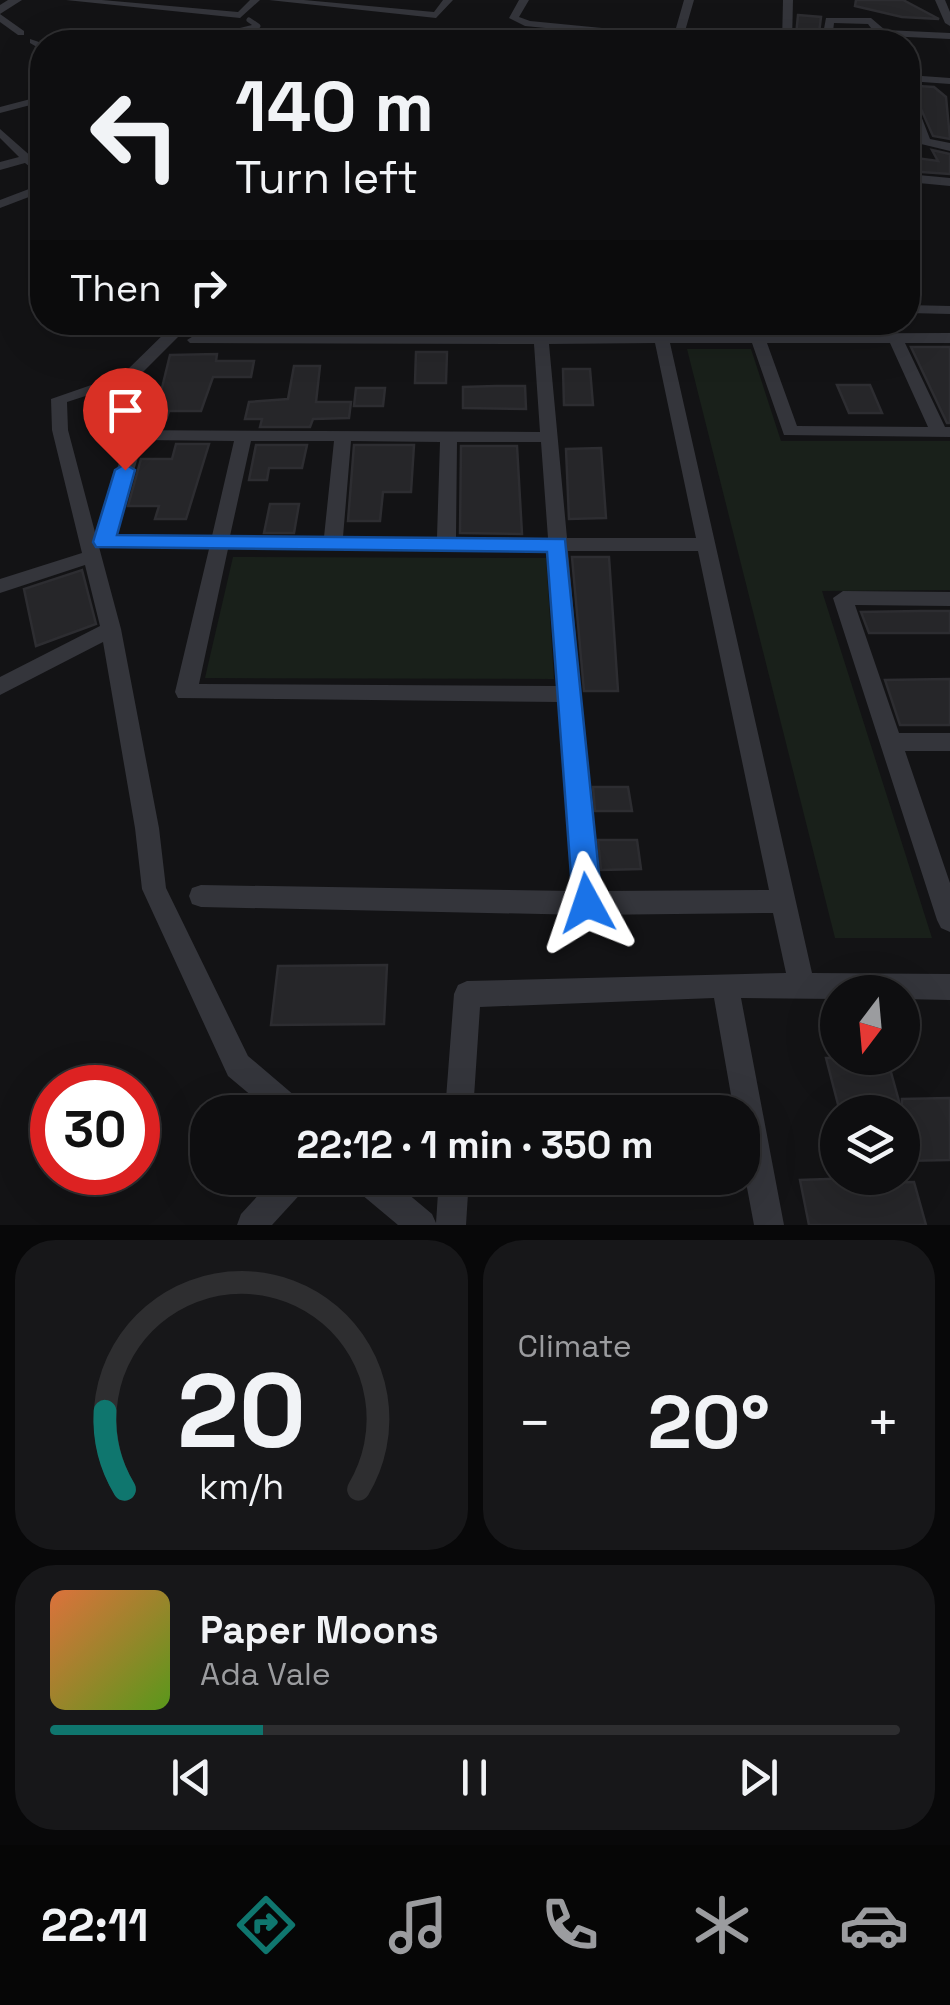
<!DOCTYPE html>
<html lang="en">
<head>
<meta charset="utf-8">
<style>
  body { margin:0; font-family:"Space Grotesk",sans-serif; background:#171719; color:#f1f3f6; height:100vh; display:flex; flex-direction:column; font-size:38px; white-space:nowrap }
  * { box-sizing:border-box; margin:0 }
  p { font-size:32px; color:#9b9c9f }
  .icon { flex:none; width:55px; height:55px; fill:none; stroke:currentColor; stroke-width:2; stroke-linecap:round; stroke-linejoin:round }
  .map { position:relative; height:1225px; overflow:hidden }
  .panel { display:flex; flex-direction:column; gap:15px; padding:15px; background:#080809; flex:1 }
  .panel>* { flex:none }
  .guide { position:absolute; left:30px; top:30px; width:890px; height:305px; border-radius:40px; box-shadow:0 10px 40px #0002,0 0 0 2px #2e2e30; background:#0e0e10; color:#f1f3f6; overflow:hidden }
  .needle { width:65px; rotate:196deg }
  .controls { position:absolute; left:820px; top:975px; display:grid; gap:20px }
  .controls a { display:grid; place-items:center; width:100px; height:100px; border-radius:50%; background:#0e0e10; box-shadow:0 10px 40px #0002,0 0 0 2px #2e2e30; font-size:50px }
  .speed { position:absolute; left:30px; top:1065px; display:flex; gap:20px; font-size:50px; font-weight:700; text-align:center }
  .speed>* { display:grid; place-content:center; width:130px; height:130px; border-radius:50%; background:#0e0e10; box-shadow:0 10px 40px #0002,0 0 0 2px #2e2e30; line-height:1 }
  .speed .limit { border:15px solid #d22; background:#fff; color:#111 }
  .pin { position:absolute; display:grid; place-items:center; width:85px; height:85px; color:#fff; margin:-102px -42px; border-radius:50% 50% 50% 0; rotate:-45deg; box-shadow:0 0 10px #0007 }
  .pin .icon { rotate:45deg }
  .me { position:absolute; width:110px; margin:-55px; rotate:355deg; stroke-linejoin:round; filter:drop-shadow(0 0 8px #0008) }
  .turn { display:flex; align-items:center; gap:35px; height:210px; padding:0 40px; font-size:45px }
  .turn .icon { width:130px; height:130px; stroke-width:2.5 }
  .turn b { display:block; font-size:70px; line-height:85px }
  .then { display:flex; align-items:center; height:95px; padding:0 40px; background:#0003; gap:20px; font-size:38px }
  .big { font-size:75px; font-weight:600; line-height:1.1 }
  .panel .widget { flex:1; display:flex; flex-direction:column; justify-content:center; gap:15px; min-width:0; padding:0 35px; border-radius:40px; background:#171719 }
  .panel .dial { align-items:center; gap:0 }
  .dial svg { height:260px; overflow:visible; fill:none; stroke:#2e2e30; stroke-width:7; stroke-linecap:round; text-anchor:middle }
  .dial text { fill:#f1f3f6; stroke:none }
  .song { display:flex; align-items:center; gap:30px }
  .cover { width:120px; height:120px; border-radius:15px; background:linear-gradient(135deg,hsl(20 70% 55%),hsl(90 70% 35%)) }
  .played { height:10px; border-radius:5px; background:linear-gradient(90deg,#0f766e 25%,#2e2e30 25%) }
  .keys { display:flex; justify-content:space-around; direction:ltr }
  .heat { display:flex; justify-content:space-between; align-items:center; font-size:55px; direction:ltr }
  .panel .tiles { flex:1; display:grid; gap:15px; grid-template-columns:1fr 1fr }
  .widget:last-child { grid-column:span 2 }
  .trip { position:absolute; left:190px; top:1095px; width:570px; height:100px; border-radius:40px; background:#0e0e10; box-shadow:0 10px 40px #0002,0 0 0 2px #2e2e30; font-weight:600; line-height:100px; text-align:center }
  .menu { display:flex; height:160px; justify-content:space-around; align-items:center; background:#060606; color:#9b9c9f }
  .menu .icon { width:70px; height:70px }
  .menu .on { color:#0f766e }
  .menu b { font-size:45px; color:#f1f3f6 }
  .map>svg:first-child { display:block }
  .green { fill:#19201a }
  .building { fill:#262629; stroke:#2d2d31; stroke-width:2.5 }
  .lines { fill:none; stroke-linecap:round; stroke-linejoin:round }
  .service { stroke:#34353b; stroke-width:5 }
  .minor { fill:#34353b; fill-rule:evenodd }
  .tertiary { fill:#34353b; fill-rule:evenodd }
  .route { fill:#1a73e8; stroke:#114b97; stroke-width:2.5 }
</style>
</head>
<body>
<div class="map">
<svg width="950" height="1225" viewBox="0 0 950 1225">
  <rect width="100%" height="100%" fill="#131315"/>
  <g class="green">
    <polygon points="687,349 751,349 781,441 950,441 950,590 822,591 932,938 835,938"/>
    <polygon points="233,557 546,558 554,679 205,678"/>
  </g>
  <g class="building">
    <polygon points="856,0 903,0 939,19 902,17 855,6"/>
    <polygon points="798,15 821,17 819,33 823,38 796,36"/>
    <polygon points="918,86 934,87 946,97 950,139 933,136 913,91"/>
    <polygon points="932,150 950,154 950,174 908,171 908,157 938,161"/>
    <polygon points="911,347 950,347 950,423 947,423"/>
    <polygon points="416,352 447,352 446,383 415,383"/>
    <polygon points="217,354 216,361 254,361 251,377 213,377 201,411 169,411 166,420 95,421 105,396 160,396 170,355"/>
    <polygon points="294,366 320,366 316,402 351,402 349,418 313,419 310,427 260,427 262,419 245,419 249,402 288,399"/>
    <polygon points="563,369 590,369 593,405 564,405"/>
    <polygon points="837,385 870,385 882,413 849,413"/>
    <polygon points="496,386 525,386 526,409 463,408 463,387"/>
    <polygon points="356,388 385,388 383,406 354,406"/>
    <polygon points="176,444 209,444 186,519 155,519 159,506 128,506 141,459 172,459"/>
    <polygon points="256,445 307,445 302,468 269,468 267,480 249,480"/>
    <polygon points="354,445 414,445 411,492 383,492 380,521 348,521"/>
    <polygon points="461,446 517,446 522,534 460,533"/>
    <polygon points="601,448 606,518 569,519 566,449"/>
    <polygon points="270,504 299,504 294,533 264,533"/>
    <polygon points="572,557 609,557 618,691 584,691"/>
    <polygon points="82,570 96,624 36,646 24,589"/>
    <polygon points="920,611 950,611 950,633 869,633 861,612"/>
    <polygon points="950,679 950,725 900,725 885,680"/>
    <polygon points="593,787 628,787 632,811 595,811"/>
    <polygon points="598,840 637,840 641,869 601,870"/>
    <polygon points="387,965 384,1024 271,1025 278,966"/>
    <polygon points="826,1058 887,1058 902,1112 840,1112"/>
    <polygon points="950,1098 950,1160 902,1161 902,1099"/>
    <polygon points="856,1178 857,1183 914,1182 926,1225 809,1225 800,1180"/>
  </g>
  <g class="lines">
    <polyline class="service" points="194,42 258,26 249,20"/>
    <g class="minor">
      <polygon points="66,0 102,0 238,12 250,0 260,0 240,18"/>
      <polygon points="269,0 304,0 434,12 443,0 453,0 436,18"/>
      <polygon points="519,0 529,0 519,17 530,21 674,35 684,0 694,0 683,38 678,41 525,26 509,18"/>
      <polygon points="783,0 793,0 792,42 782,42"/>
      <polygon points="935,0 945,0 950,12 950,26 945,23"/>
      <polygon points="0,14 24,31 24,35 18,35 0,22"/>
      <path d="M826,18H871L885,30L950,33V39L886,36L885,40C864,44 841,44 823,34ZM834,23L868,24L877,36L837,34L833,32Z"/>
      <polygon points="30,39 42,43 42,50 30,43"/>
      <polygon points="908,75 950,78 950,84 908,81"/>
      <polygon points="908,92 913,95 930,139 950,143 950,151 921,144 908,109"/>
      <polygon points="42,96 42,102 0,113 0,107"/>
      <polygon points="0,129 42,166 42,176 25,163 0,170 0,162 19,157 0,138"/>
      <polygon points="908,174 950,178 950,186 908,182"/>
      <polygon points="42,184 42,192 0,208 0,200"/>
      <polygon points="908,305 950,306 950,314 908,313"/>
      <path d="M169,322H184L187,328L135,380L67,402L68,430L96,536L126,440L98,439L96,435L104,430L540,432L534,344L190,343L187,340L195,335L653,334L651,322H666L668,334L950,333V343H905L945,427H950V437L784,435L752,343H670L812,973L950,974V1000L902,999V992H838V999L741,998L784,1225H754L742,1161V1112H734L714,998L480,1007L473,1112H445L454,994L458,985L467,981L786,973L773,913L587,915L201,907L192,904L189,896L192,888L201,885L574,891L560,702L178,698L175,692L209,549L99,547L121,629L159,828L166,888L248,1056L302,1102L306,1112H271L228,1076L142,889L135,828L103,642L0,695V677L100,626L85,565L0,593V579L82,553L52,430L51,399L123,374L171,327ZM655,343L696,538H567L549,344ZM767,343H890L928,427L797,426ZM143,440L234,441L212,536H115ZM251,441H334L324,537L230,536ZM351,441L440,442L437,537H343ZM457,442H541L548,538L456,537ZM228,549L549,551L559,686L199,684ZM568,551H698L769,890L599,891Z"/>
      <polygon points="843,591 950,592 950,606 855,605 899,733 950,733 950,751 905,751 950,883 950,932 941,928 937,920 833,598"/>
      <polygon points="274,1178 309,1178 305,1189 272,1225 237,1225 241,1214"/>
      <polygon points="351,1178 389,1178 432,1214 436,1223 439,1178 469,1178 466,1225 398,1225 355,1189"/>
    </g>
    <polygon class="tertiary" points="8,0 22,0 0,14 0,5"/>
  </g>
  <polygon class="route" points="125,464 135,470 117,535 565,539 602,903 597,913 587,916 577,913 573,903 547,552 96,547 93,542 115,470"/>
</svg>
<div class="controls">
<a><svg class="needle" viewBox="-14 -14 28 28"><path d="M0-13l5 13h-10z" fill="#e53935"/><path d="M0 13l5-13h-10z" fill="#9b9c9f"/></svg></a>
<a><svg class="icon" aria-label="layers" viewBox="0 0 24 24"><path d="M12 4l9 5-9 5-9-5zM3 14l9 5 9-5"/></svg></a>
</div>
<div class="speed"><div class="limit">30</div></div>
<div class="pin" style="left:125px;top:470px;background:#d93025"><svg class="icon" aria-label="arrive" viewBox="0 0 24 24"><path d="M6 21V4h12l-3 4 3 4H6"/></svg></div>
<svg class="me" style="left:587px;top:903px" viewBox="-20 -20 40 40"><path d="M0-17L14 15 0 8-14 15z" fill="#1a73e8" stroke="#fff" stroke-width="4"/></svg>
<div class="trip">22:12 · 1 min · 350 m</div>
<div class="guide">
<div class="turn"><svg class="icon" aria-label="left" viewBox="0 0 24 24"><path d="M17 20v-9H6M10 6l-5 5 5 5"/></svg><div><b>140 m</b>Turn left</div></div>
<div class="then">Then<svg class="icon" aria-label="right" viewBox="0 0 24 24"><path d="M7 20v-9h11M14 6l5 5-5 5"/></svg></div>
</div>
</div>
<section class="panel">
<div class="tiles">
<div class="widget dial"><svg viewBox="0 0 100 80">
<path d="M14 69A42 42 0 1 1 86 69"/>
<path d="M14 69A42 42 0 0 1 8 45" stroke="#0f766e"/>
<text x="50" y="56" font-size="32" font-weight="700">20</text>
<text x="50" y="72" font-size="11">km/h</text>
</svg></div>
<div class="widget"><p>Climate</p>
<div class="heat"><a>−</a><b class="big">20°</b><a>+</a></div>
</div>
<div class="widget">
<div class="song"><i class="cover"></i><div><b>Paper Moons</b><p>Ada Vale</p></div></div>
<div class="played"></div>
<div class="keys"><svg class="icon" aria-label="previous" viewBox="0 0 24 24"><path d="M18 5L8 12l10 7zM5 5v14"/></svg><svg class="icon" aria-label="pause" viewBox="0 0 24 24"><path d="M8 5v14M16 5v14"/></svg><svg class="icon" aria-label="next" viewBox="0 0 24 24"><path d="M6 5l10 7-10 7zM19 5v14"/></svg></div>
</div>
</div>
</section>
<nav class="menu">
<b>22:11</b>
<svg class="icon on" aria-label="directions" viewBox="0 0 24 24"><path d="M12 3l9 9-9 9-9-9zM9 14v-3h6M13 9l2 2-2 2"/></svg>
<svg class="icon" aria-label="music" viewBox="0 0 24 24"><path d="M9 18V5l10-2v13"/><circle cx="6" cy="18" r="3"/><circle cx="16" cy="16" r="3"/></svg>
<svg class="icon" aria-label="phone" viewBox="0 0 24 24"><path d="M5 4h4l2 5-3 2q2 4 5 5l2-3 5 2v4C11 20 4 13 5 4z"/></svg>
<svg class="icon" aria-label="climate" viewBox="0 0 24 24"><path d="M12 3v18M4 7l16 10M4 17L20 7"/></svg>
<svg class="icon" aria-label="car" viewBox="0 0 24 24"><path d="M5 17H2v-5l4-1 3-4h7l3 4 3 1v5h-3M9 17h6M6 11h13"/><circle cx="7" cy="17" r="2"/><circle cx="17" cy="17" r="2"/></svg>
</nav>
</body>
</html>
